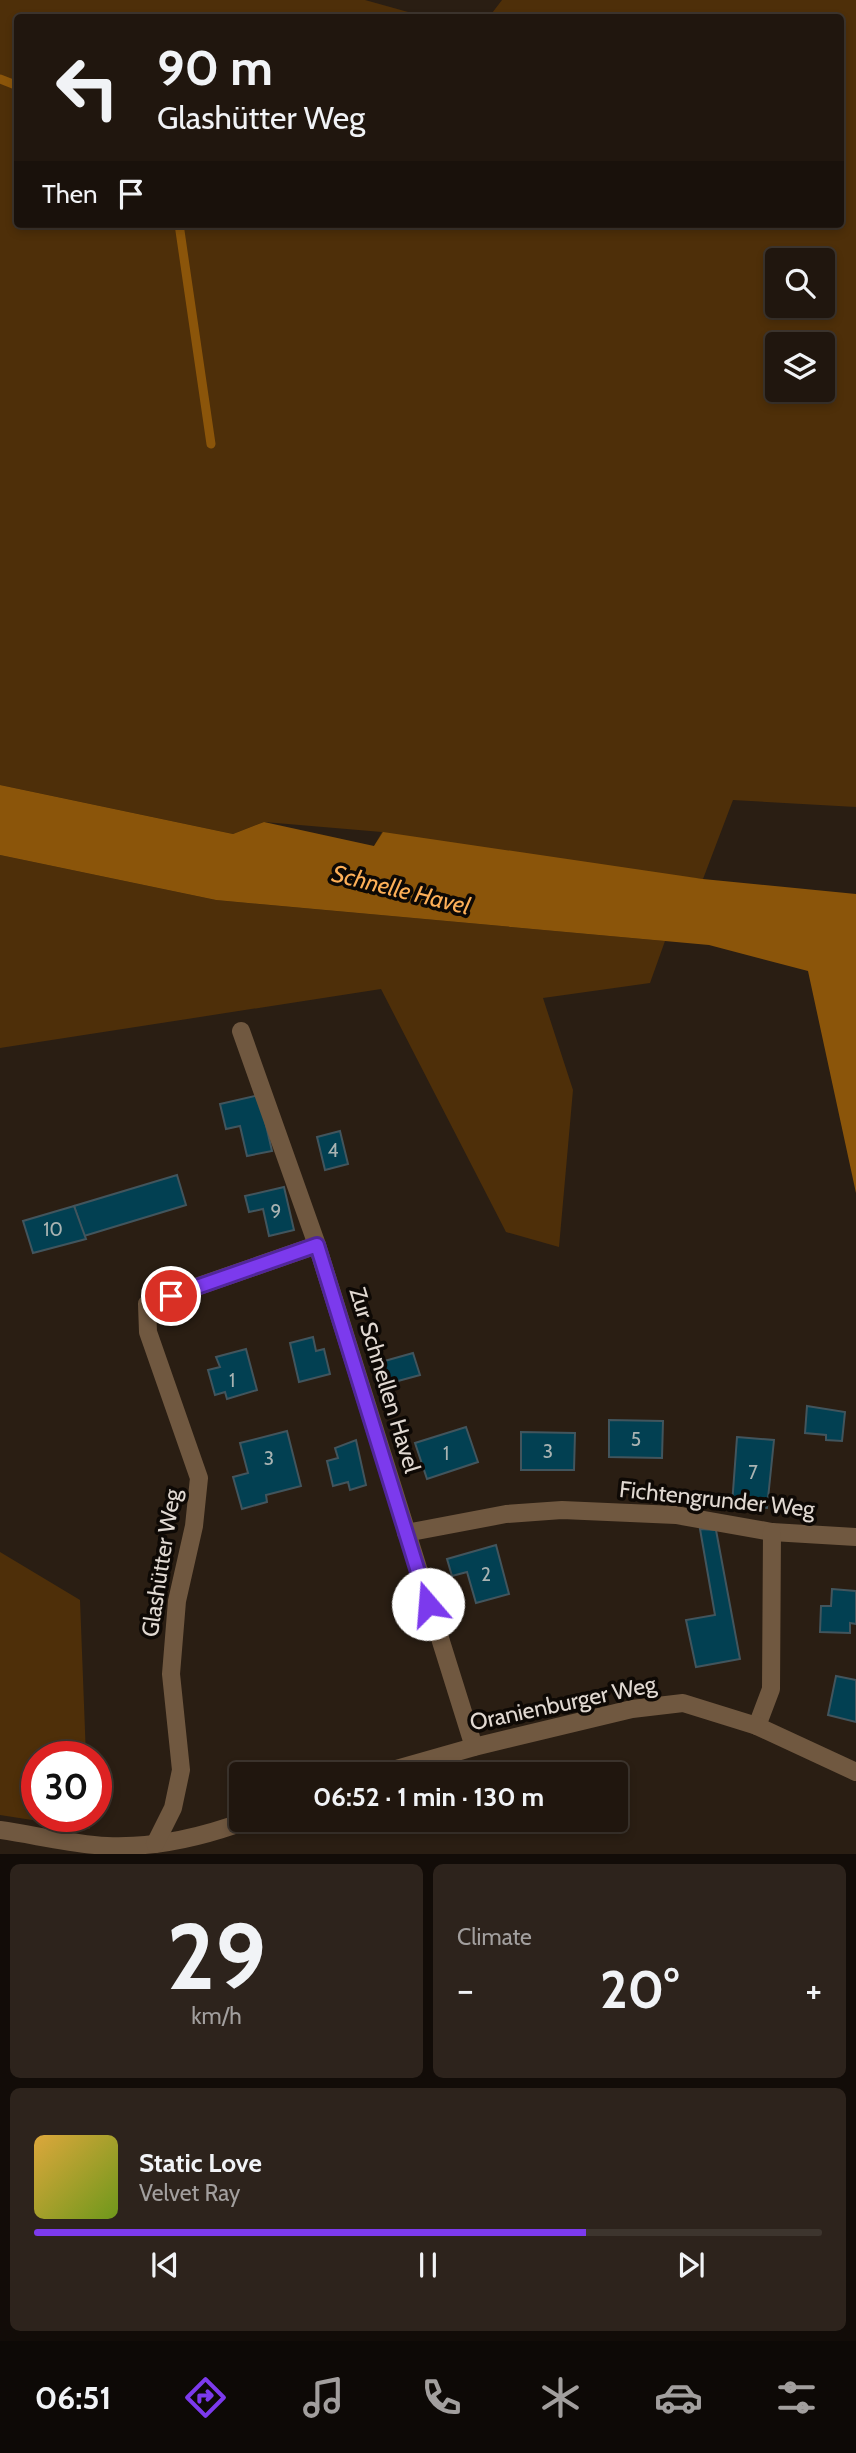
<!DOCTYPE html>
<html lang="en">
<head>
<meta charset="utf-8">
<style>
  body { margin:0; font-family:Cabin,sans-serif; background:#2d231c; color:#f1f3f6; height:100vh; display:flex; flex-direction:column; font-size:26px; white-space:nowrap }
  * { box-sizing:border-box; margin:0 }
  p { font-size:23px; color:#a29f9e }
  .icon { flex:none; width:38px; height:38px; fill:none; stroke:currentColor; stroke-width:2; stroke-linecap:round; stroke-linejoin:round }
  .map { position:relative; height:1854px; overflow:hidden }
  .side { display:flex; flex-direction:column; gap:10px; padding:10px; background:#120c08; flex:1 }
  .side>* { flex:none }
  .guide { position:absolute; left:14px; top:14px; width:830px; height:214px; border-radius:7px; box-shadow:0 4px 10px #0003,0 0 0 2px #3d352e; background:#20160e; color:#f1f3f6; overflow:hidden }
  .tools { position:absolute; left:765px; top:248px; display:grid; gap:14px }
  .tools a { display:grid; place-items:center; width:70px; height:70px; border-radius:7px; background:#20160e; box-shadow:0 4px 10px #0003,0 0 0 2px #3d352e; font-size:35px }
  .speed { position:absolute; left:21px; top:1741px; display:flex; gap:14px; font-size:35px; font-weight:700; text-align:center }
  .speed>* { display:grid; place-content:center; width:91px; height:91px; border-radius:50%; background:#20160e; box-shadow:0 4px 10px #0003,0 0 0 2px #3d352e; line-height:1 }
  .speed .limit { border:10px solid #d22; background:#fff; color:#111 }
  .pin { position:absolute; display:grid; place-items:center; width:60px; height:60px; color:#fff; margin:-30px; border:4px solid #fff; border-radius:50%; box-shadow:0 2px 7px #0007 }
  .me { position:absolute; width:77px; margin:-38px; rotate:342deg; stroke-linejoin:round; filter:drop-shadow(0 0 5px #0008) }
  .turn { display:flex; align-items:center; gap:24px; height:147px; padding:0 28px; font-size:32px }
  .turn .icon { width:91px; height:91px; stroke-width:2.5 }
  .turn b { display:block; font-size:49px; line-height:60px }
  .then { display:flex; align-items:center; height:66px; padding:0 28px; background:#0003; gap:14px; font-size:26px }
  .big { font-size:52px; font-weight:700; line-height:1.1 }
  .side .card { flex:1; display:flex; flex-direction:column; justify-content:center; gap:10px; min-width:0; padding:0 24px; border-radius:10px; background:#2d231c }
  .side .dial { align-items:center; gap:0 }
  .dial b { font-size:91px; line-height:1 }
  .song { display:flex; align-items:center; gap:21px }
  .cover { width:84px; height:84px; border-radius:10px; background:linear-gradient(135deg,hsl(40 70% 55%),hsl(80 70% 35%)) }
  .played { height:7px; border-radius:4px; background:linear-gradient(90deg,#7c3aed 70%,#3d352e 70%) }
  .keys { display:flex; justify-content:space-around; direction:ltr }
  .heat { display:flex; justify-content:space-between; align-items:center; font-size:38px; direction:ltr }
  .side .tiles { flex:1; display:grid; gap:10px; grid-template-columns:1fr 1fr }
  .card:last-child { grid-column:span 2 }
  .trip { position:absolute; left:229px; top:1762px; width:399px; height:70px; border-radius:7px; background:#20160e; box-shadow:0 4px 10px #0003,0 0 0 2px #3d352e; font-weight:700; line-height:70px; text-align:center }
  .dock { display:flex; height:112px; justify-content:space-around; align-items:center; background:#0d0906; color:#a29f9e }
  .dock .icon { width:49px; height:49px }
  .dock .selected { color:#7c3aed }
  .dock b { font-size:32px; color:#f1f3f6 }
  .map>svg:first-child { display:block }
  .green { fill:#4e2f09; fill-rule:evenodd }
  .water { fill:#8b550a }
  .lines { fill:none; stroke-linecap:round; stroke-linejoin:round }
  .stream { stroke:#8b550a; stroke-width:9 }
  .building { fill:#024052; stroke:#42555d; stroke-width:2 }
  .minor { stroke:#705840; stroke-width:18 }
  .route-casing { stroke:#51269a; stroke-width:18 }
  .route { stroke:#7c3aed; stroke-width:12 }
  .labels { text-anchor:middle; stroke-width:7; stroke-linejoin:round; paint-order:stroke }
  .number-label { font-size:19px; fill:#a9b3b2 }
  .street-label { font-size:23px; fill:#e1d9d2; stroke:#0e0905 }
  .water-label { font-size:24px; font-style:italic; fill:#fdaf58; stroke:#0e0905 }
</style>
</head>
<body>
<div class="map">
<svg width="856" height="1855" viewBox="0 0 856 1855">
  <rect width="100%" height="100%" fill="#2a1e13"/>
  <g class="green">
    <path d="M0,0H365L426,17L18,18V224H840V18L489,17L502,0H856V807L733,800L703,879L374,846L382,832L264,822L233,834L0,785ZM777,261H822V306H777ZM777,345H822V390H777Z"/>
    <polygon points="0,855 216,900 665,941 650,983 543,998 573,1090 559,1247 506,1232 381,989 0,1048"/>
    <polygon points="0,1552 80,1600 86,1757 37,1757 37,1816 89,1817 90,1829 0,1815"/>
  </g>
  <polygon class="water" points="0,785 233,834 264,822 374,846 383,832 703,879 856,894 856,1193 808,971 709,945 216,900 0,855"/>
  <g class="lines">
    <g class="stream">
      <polyline points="0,79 18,86"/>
      <polyline points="179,224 211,444"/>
    </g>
  </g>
  <g class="building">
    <polygon points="259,1095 272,1151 247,1156 240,1126 226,1129 220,1104"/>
    <polygon points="340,1131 348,1164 325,1170 317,1137"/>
    <polygon points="177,1175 186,1205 84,1236 74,1206"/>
    <polygon points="284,1187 294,1230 269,1236 263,1209 249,1212 245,1196"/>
    <polygon points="74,1206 86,1239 33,1253 23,1221"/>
    <polygon points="313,1337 316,1351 324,1349 330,1374 299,1382 290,1343"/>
    <polygon points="246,1349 257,1390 227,1399 225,1392 215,1395 208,1370 220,1367 216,1357"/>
    <polygon points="413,1353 420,1375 387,1384 381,1362"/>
    <polygon points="807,1406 845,1412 842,1441 826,1440 826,1435 805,1433"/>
    <polygon points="609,1420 663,1421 662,1458 609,1457"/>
    <polygon points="466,1427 478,1462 427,1479 415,1443"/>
    <polygon points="287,1431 301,1486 266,1495 267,1502 242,1509 233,1477 248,1473 240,1443"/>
    <polygon points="521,1432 575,1433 574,1470 521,1470"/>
    <polygon points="737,1437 774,1440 767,1508 732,1505"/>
    <polygon points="356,1440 366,1485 350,1490 348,1482 333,1486 327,1461 338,1458 335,1448"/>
    <polygon points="700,1529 716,1530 740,1659 696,1667 686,1620 715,1615"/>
    <polygon points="496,1545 509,1594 476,1603 467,1572 452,1576 447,1559"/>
    <polygon points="832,1589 856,1591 856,1624 850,1623 850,1633 820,1632 821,1606 831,1606"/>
    <polygon points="836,1676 856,1680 856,1722 828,1715"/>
  </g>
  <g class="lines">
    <g class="minor">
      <polyline points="241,1031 317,1245 474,1747"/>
      <polyline points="406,1533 506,1514 562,1510 676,1515 772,1532 856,1537"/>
      <polyline points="757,1726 771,1689 772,1532"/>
      <polyline points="379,1774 474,1747 632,1709 683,1703 757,1726 856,1772"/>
      <path d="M0,1830C35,1835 71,1844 107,1846C155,1848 203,1837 248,1820"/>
      <polyline points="155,1844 173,1808 181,1770 171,1674 177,1601 194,1526 199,1478 148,1332 147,1304 317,1245"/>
    </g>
  </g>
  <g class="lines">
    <defs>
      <polyline id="route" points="171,1296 317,1245 428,1604"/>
    </defs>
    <use href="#route" class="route-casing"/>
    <use href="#route" class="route"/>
  </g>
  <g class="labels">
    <g class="number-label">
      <text x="333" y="1157">4</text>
      <text x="276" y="1218">9</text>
      <text x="53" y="1236">10</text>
      <text x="232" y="1387">1</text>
      <text x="636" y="1446">5</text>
      <text x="548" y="1458">3</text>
      <text x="446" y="1460">1</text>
      <text x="269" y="1465">3</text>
      <text x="753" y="1479">7</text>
      <text x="486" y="1581">2</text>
    </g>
    <g class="street-label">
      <text transform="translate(385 1380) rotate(73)" y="8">Zur Schnellen Havel</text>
      <text transform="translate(717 1499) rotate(6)" y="8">Fichtengrunder Weg</text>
      <text transform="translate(161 1563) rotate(-81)" y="8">Glashütter Weg</text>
      <text transform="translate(563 1703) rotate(-12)" y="8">Oranienburger Weg</text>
    </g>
    <g class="water-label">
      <text transform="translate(401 890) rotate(14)" y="8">Schnelle Havel</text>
    </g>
  </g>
</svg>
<div class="tools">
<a><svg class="icon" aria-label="search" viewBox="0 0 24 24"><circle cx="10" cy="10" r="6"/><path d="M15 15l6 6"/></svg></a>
<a><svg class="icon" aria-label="layers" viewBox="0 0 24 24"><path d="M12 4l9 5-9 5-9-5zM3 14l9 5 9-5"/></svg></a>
</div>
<div class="speed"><div class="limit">30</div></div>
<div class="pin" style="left:171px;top:1296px;background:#d93025"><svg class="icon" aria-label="arrive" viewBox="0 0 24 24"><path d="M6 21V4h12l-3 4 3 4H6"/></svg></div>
<svg class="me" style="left:428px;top:1604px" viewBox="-20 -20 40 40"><circle r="19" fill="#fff"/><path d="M0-13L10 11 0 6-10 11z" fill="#7c3aed"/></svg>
<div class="trip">06:52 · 1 min · 130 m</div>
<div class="guide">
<div class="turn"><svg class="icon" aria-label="left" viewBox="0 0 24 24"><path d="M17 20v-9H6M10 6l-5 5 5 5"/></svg><div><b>90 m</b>Glashütter Weg</div></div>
<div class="then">Then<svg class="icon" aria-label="arrive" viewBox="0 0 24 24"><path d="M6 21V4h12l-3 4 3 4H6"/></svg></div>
</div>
</div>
<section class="side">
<div class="tiles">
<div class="card dial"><b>29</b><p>km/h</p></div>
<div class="card"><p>Climate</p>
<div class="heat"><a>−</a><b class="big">20°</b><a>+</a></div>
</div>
<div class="card">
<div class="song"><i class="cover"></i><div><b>Static Love</b><p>Velvet Ray</p></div></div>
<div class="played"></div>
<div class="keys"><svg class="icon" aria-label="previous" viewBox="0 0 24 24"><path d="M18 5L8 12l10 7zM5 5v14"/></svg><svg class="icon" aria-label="pause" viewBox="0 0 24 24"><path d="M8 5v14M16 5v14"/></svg><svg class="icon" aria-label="next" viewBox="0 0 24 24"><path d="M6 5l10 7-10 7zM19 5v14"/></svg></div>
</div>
</div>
</section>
<nav class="dock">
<b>06:51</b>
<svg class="icon selected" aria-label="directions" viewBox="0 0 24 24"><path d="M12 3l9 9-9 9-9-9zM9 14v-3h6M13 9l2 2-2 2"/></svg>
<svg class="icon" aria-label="music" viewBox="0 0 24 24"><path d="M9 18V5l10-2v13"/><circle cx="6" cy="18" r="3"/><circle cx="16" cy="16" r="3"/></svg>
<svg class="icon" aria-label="phone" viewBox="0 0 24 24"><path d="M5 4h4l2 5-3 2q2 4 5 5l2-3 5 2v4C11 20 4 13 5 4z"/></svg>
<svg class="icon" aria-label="climate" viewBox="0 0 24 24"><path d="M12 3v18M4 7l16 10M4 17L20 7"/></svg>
<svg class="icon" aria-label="car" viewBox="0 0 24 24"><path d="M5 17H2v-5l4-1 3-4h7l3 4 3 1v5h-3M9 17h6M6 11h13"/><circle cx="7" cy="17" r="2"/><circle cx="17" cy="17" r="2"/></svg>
<svg class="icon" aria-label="filters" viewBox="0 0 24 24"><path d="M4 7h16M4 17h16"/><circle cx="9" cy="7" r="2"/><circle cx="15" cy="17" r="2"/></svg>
</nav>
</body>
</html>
